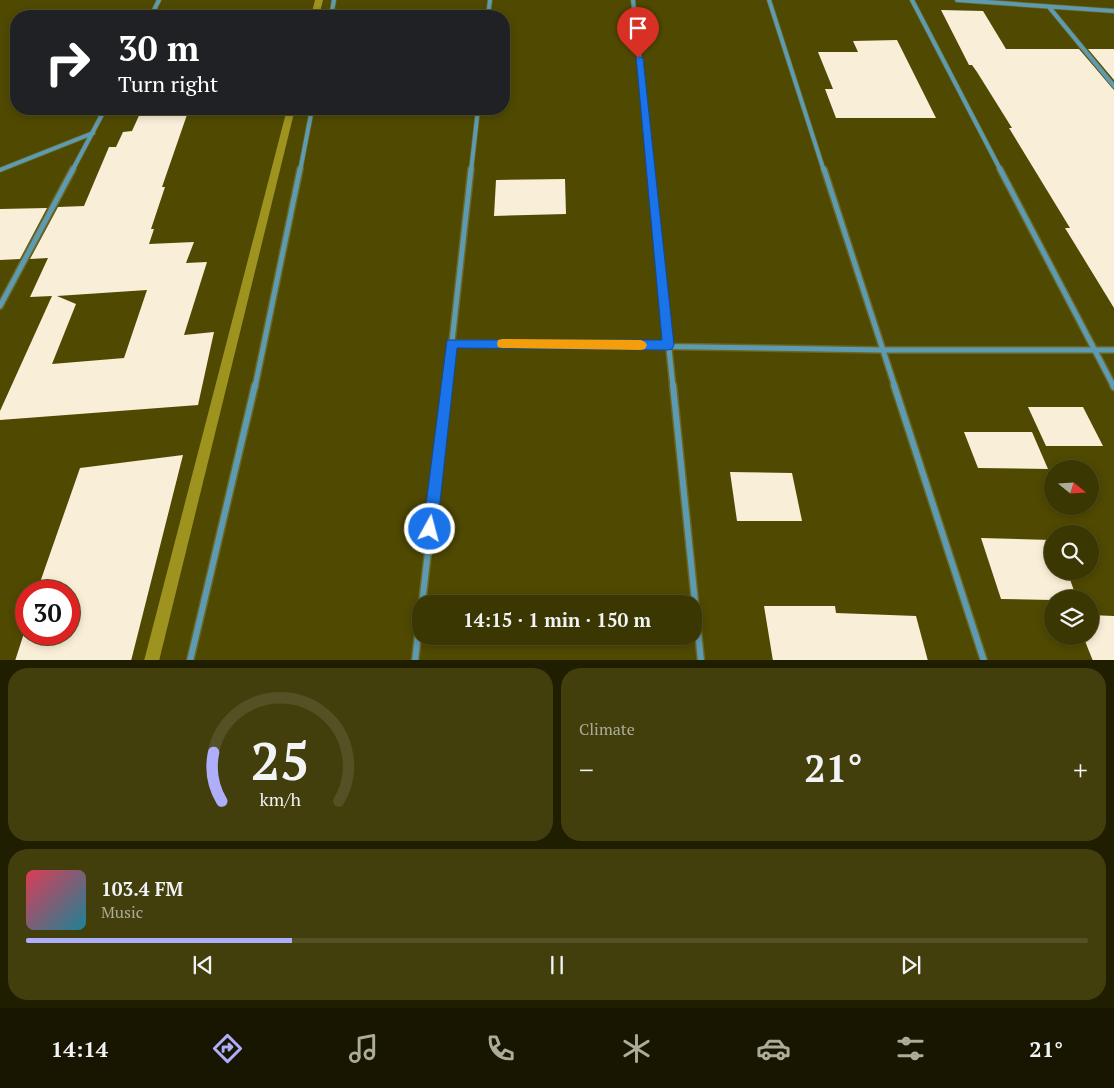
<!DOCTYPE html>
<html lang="en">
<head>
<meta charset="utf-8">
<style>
  body { margin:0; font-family:"PT Serif",serif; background:#423f0c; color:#f1f3f6; height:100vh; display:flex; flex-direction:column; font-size:19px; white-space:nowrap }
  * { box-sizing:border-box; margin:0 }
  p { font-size:16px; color:#acac99 }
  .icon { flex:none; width:28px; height:28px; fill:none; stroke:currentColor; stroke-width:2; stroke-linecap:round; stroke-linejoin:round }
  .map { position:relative; height:660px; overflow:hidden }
  .drawer { display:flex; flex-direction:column; gap:8px; padding:8px; background:#201e01; flex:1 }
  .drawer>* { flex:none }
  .banner { position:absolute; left:10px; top:10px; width:500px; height:105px; border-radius:20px; box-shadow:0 2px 8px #0003,0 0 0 1px #545124; background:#202124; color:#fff; overflow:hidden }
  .needle { width:32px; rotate:108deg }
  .fabs { position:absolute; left:1044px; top:460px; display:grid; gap:10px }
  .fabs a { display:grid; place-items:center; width:55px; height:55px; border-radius:50%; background:#3b3702; box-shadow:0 2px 8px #0003,0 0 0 1px #545124; font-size:25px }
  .speed { position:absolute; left:15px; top:580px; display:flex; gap:10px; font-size:25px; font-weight:700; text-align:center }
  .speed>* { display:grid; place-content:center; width:65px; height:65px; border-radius:50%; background:#3b3702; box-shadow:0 2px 8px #0003,0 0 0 1px #545124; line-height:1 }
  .speed .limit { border:8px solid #d22; background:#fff; color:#111 }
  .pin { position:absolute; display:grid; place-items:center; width:42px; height:42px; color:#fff; margin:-51px -21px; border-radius:50% 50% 50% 0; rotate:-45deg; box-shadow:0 0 5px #0007 }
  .pin .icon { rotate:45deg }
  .me { position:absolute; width:55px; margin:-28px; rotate:7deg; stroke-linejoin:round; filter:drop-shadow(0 0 4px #0008) }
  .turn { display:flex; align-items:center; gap:18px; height:105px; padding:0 25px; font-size:22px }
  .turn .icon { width:65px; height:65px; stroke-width:2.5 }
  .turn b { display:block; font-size:35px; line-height:42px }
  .big { font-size:38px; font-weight:700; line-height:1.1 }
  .drawer .widget { flex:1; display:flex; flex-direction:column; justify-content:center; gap:8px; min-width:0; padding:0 18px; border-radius:20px; background:#423f0c }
  .drawer .dial { align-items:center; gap:0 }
  .dial svg { height:130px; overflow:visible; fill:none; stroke:#545124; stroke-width:7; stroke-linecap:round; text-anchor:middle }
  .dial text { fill:#f1f3f6; stroke:none }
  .song { display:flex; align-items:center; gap:15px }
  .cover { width:60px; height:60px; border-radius:8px; background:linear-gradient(135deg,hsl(350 70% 55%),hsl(190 70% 35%)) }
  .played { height:5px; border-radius:2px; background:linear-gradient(90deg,#aeaefa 25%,#545124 25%) }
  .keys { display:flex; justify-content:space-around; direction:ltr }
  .heat { display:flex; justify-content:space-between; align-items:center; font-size:28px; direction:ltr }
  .drawer .tiles { flex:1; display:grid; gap:8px; grid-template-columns:1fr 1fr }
  .widget:last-child { grid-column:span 2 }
  .trip { position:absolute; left:412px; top:595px; width:290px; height:50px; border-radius:20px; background:#3b3702; box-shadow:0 2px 8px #0003,0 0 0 1px #545124; font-weight:700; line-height:50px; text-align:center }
  .menu { display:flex; height:80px; justify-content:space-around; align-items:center; background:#181601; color:#acac99 }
  .menu .icon { width:35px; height:35px }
  .menu .active { color:#aeaefa }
  .menu b { font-size:22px; color:#f1f3f6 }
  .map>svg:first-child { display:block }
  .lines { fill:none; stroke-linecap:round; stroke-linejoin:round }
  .stream { fill:#9e931e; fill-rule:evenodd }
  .building { fill:#f9eed7; fill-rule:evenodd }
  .street-far2-casing { stroke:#6b6624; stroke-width:5.5 }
  .street-far1-casing { stroke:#6b6624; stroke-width:8 }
  .street-casing { stroke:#6b6624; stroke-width:9 }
  .street-far2 { stroke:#5d9bb2; stroke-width:4 }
  .street-far1 { stroke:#5d9bb2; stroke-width:5 }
  .street { stroke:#5d9bb2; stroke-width:6 }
  .route { fill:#1a73e8; stroke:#114b97 }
  .slow { fill:#f59e0b }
</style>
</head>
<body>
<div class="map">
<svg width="1114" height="661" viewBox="0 0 1114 661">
  <rect width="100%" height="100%" fill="#4f4902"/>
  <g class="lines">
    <g class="stream">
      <polygon points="315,0 323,0 319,16 311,16"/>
      <polygon points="287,109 295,109 159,661 144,661"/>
    </g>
  </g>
  <g class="building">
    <polygon points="941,10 983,11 1006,49 1079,49 1114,90 1114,308 1065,228 1070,228 1009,128 1012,128 977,72 972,65 969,65"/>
    <polygon points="897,40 936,118 836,118 825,89 833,89 818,52 858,52 853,41"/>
    <polygon points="1088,49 1114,49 1114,80"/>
    <path d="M142,109H189L162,187H165L151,229H154L149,244L194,242L186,263L207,262L184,335L214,332L198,405L0,420V411L52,296L30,297L48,258L30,259L58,207L84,206L109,147H116L123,132L132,131ZM147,290L124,358L52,364L76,304L57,296Z"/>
    <polygon points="565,179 566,214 494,216 496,180"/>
    <polygon points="47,208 20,259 0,260 0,209"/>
    <polygon points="1028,407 1083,407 1103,446 1046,446"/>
    <polygon points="964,432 1032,432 1048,469 978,468"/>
    <polygon points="183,455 131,661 15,661 26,627 26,634 69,634 69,591 37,591 80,468"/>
    <polygon points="730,472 792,473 802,521 737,521"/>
    <polygon points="981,538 1052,540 1052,571 1067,571 1077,599 1052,599 1052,600 1001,599"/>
    <polygon points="764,606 835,606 836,613 916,616 928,661 773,661"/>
    <polygon points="1090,615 1114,616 1114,661 1093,661 1083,636 1090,636"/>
  </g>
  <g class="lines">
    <defs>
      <g id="street-far2">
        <polyline points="633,0 651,171"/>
        <polyline points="769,0 824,171"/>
        <polyline points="912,0 1001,171"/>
        <polyline points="957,0 1114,11"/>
        <polyline points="1049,7 1114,86"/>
        <polyline points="151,16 159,0"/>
        <polyline points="331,16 334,0"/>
        <polyline points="488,16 490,0"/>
        <polyline points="0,170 93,133"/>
        <polyline points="72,171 105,109"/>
        <polyline points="300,171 312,109"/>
        <polyline points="471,171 478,109"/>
      </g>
      <g id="street-far1">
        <polyline points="650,169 673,387"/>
        <polyline points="824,169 895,387"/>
        <polyline points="1000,169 1114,387"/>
        <polyline points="0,306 73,169"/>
        <polyline points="451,343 882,350 1114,350"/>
        <polyline points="255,387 300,169"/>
        <polyline points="447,387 471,169"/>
      </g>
      <g id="street">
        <polyline points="673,385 701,661"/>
        <polyline points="894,385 984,661"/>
        <polyline points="1113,385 1114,387"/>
        <polyline points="422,604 447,385"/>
        <polyline points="190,661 255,385"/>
        <polyline points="415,661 421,608"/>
      </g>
    </defs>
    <use href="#street-far2" class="street-far2-casing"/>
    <use href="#street-far1" class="street-far1-casing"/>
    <use href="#street" class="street-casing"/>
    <use href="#street-far2" class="street-far2"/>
    <use href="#street-far1" class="street-far1"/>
    <use href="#street" class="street"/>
  </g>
  <polygon class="route" points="636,56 643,58 674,345 672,349 668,350 457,348 437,529 435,534 430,536 425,534 423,529 447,340 662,340"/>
  <polygon class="slow" points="502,339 641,340 645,342 647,345 645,349 641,350 502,348 498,347 497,344 498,340"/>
</svg>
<div class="fabs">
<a><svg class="needle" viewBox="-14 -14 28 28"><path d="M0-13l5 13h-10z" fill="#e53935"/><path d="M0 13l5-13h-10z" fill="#acac99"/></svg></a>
<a><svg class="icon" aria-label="search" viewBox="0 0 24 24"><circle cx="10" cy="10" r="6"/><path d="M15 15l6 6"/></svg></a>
<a><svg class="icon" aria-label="layers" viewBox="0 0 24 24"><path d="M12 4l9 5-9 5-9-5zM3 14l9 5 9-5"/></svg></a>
</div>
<div class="speed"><div class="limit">30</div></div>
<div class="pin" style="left:638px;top:58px;background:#d93025"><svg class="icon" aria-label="arrive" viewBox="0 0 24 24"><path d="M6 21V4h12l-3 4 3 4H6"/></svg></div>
<svg class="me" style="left:430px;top:529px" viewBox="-20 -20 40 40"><circle r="17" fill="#1a73e8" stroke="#fff" stroke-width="3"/><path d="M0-11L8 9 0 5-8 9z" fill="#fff"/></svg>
<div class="trip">14:15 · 1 min · 150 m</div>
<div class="banner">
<div class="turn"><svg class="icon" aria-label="right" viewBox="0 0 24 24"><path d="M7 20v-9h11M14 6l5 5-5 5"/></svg><div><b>30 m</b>Turn right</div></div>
</div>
</div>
<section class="drawer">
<div class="tiles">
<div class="widget dial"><svg viewBox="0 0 100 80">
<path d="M14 69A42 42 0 1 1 86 69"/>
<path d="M14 69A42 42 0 0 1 9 39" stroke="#aeaefa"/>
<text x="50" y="56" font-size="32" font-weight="700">25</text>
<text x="50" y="72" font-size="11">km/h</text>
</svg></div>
<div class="widget"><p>Climate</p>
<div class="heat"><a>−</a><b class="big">21°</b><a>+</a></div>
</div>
<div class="widget">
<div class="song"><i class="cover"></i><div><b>103.4 FM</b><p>Music</p></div></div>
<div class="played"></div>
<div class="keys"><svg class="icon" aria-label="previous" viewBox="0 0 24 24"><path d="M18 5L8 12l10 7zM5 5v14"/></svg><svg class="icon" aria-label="pause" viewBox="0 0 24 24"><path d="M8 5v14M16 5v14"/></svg><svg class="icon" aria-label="next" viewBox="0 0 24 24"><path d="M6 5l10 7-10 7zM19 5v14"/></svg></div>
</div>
</div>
</section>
<nav class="menu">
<b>14:14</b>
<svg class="icon active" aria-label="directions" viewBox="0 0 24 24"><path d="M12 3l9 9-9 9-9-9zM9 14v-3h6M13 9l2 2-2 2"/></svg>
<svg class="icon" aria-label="music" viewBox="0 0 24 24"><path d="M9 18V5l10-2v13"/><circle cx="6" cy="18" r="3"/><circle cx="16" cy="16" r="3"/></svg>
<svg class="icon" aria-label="phone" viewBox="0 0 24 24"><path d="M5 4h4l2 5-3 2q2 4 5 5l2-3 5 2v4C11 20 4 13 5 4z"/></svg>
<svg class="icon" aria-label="climate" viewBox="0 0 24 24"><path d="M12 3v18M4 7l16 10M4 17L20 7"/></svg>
<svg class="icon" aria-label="car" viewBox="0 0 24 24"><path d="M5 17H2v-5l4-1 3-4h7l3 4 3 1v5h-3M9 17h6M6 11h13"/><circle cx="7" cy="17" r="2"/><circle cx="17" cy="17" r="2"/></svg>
<svg class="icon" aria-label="filters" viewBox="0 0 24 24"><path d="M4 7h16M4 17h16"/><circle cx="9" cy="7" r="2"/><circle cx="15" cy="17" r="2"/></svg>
<b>21°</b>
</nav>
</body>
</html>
